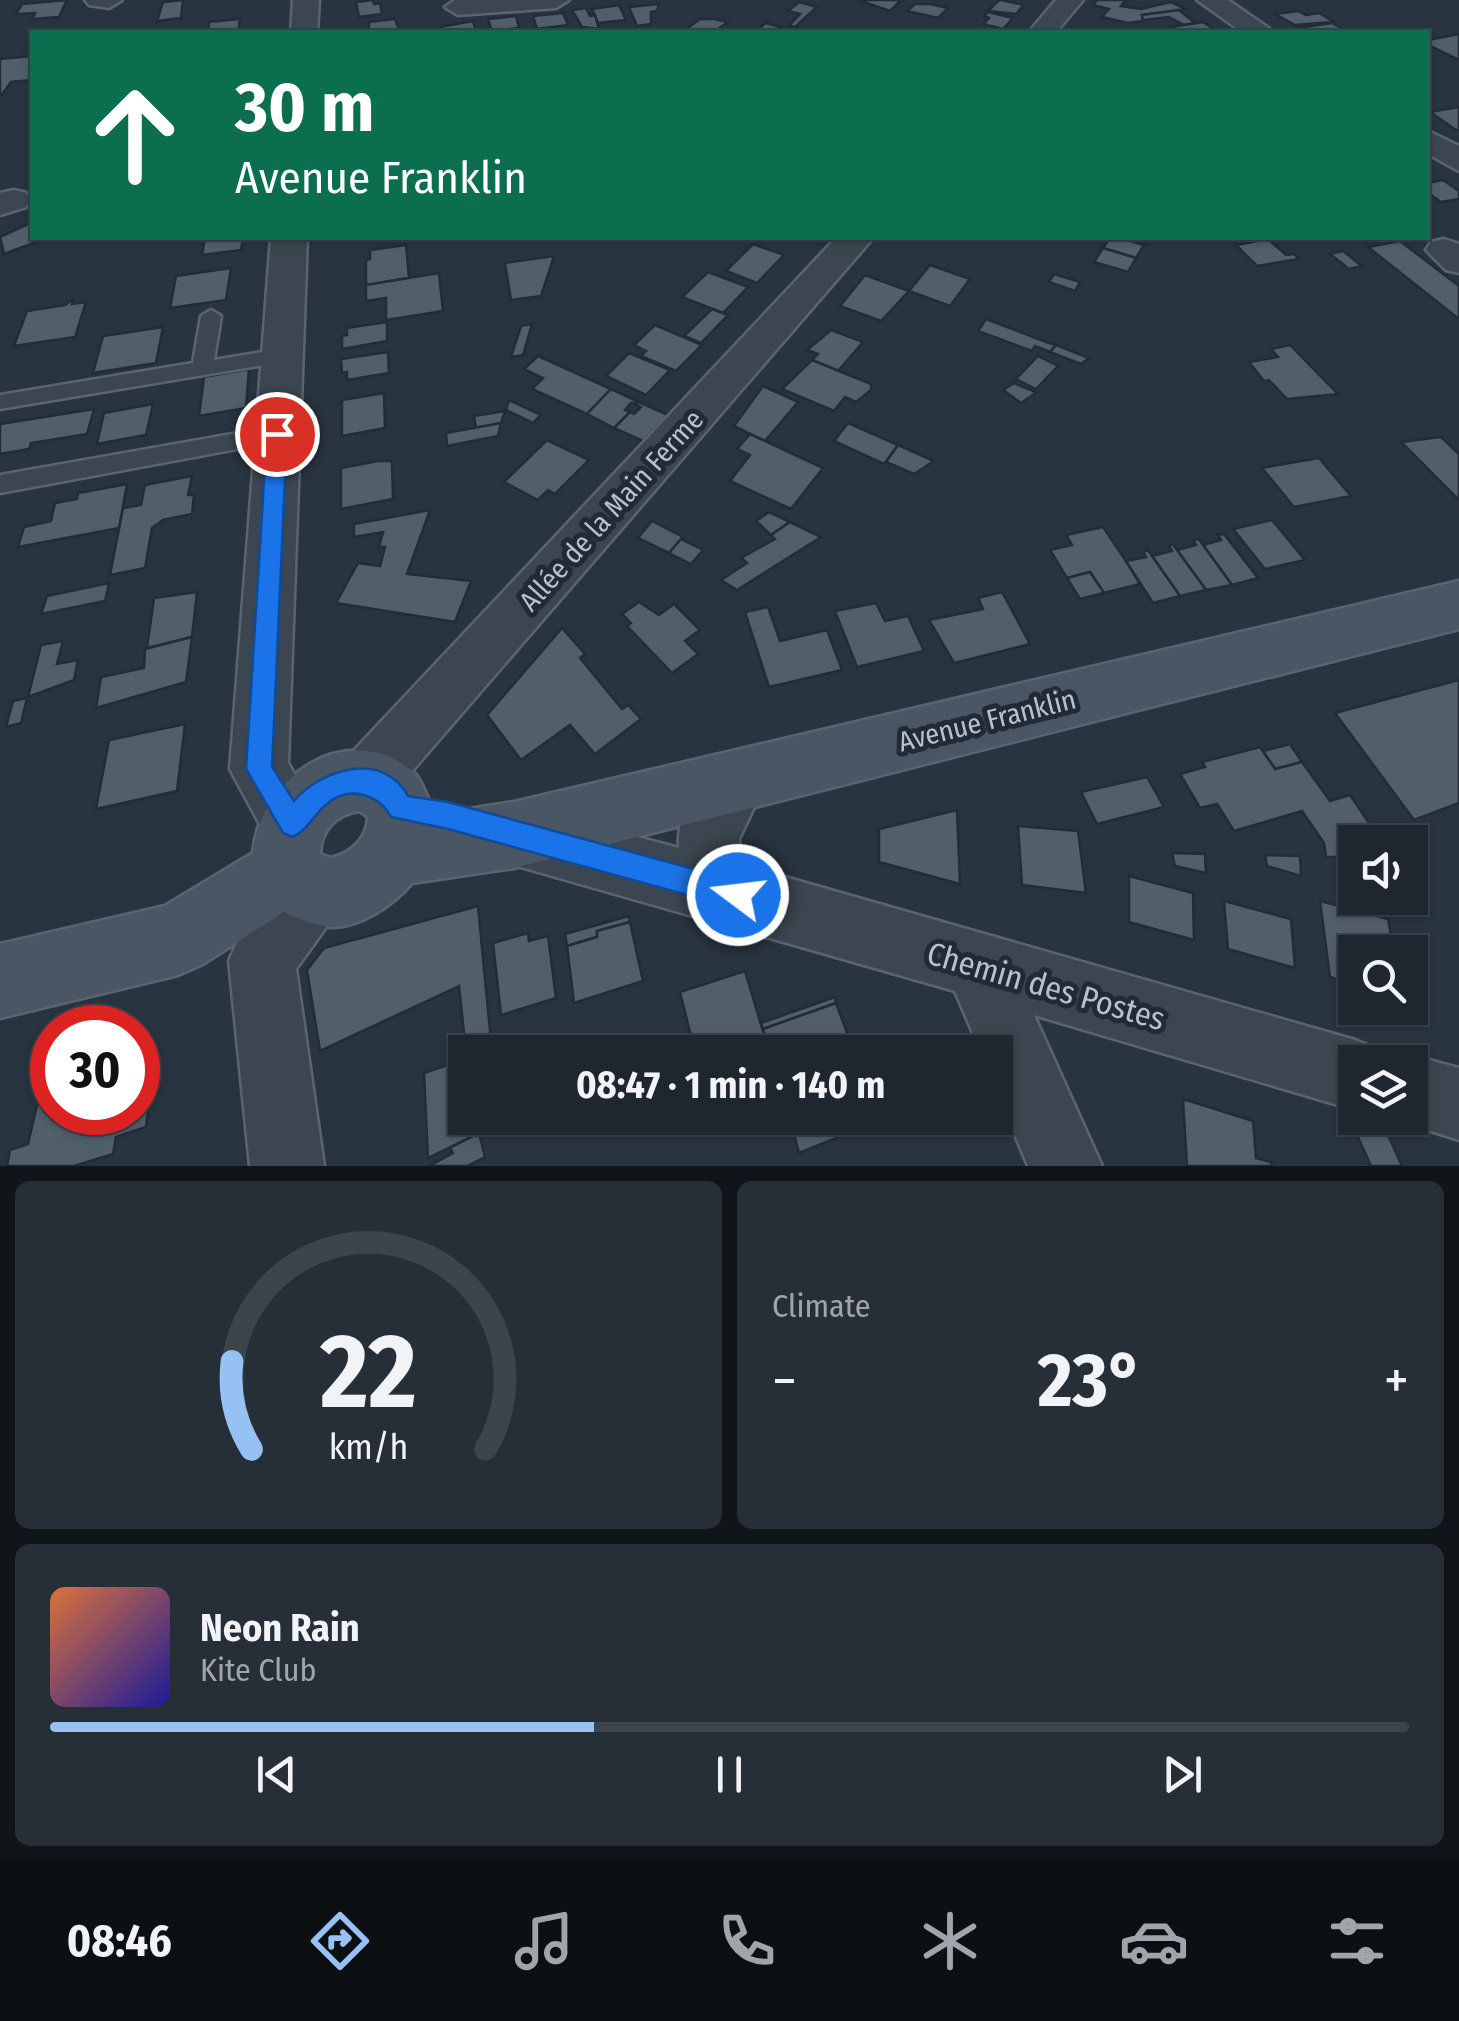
<!DOCTYPE html>
<html lang="en">
<head>
<meta charset="utf-8">
<style>
  body { margin:0; font-family:"Fira Sans Condensed",sans-serif; background:#262f38; color:#f1f3f6; height:100vh; display:flex; flex-direction:column; font-size:38px; white-space:nowrap }
  * { box-sizing:border-box; margin:0 }
  p { font-size:32px; color:#a1a5ab }
  .icon { flex:none; width:55px; height:55px; fill:none; stroke:currentColor; stroke-width:2; stroke-linecap:round; stroke-linejoin:round }
  .map { position:relative; height:1166px; overflow:hidden }
  .sheet { display:flex; flex-direction:column; gap:15px; padding:15px; background:#10151a; flex:1 }
  .sheet>* { flex:none }
  .banner { position:absolute; left:30px; top:30px; width:1400px; height:210px; border-radius:0px; box-shadow:0 2px 8px #0004,0 0 0 2px #3c444c; background:#0b6e4f; color:#fff; overflow:hidden }
  .fabs { position:absolute; left:1338px; top:825px; display:grid; gap:20px }
  .fabs a { display:grid; place-items:center; width:90px; height:90px; border-radius:0px; background:#1e2730; box-shadow:0 2px 8px #0004,0 0 0 2px #3c444c; font-size:50px }
  .speed { position:absolute; left:30px; top:1005px; display:flex; gap:20px; font-size:50px; font-weight:700; text-align:center }
  .speed>* { display:grid; place-content:center; width:130px; height:130px; border-radius:50%; background:#1e2730; box-shadow:0 2px 8px #0004,0 0 0 2px #3c444c; line-height:1 }
  .speed .limit { border:15px solid #d22; background:#fff; color:#111 }
  .pin { position:absolute; display:grid; place-items:center; width:85px; height:85px; color:#fff; margin:-42px; border:5px solid #fff; border-radius:50%; box-shadow:0 2px 10px #0007 }
  .me { position:absolute; width:110px; margin:-55px; rotate:285deg; stroke-linejoin:round; filter:drop-shadow(0 0 8px #0008) }
  .turn { display:flex; align-items:center; gap:35px; height:210px; padding:0 40px; font-size:45px }
  .turn .icon { width:130px; height:130px; stroke-width:2.5 }
  .turn b { display:block; font-size:70px; line-height:85px }
  .big { font-size:75px; font-weight:700; line-height:1.1 }
  .sheet .tile { flex:1; display:flex; flex-direction:column; justify-content:center; gap:15px; min-width:0; padding:0 35px; border-radius:15px; background:#262f38 }
  .sheet .dial { align-items:center; gap:0 }
  .dial svg { height:260px; overflow:visible; fill:none; stroke:#3c444c; stroke-width:7; stroke-linecap:round; text-anchor:middle }
  .dial text { fill:#f1f3f6; stroke:none }
  .song { display:flex; align-items:center; gap:30px }
  .cover { width:120px; height:120px; border-radius:15px; background:linear-gradient(135deg,hsl(20 70% 55%),hsl(240 70% 35%)) }
  .played { height:10px; border-radius:5px; background:linear-gradient(90deg,#95c2f3 40%,#3c444c 40%) }
  .keys { display:flex; justify-content:space-around; direction:ltr }
  .heat { display:flex; justify-content:space-between; align-items:center; font-size:55px; direction:ltr }
  .sheet .tiles { flex:1; display:grid; gap:15px; grid-template-columns:1fr 1fr }
  .tile:last-child { grid-column:span 2 }
  .trip { position:absolute; left:448px; top:1035px; width:565px; height:100px; border-radius:0px; background:#1e2730; box-shadow:0 2px 8px #0004,0 0 0 2px #3c444c; font-weight:700; line-height:100px; text-align:center }
  .tab-bar { display:flex; height:160px; justify-content:space-around; align-items:center; background:#0c1013; color:#a1a5ab }
  .tab-bar .icon { width:70px; height:70px }
  .tab-bar .current { color:#95c2f3 }
  .tab-bar b { font-size:45px; color:#f1f3f6 }
  .map>svg:first-child { display:block }
  .building { fill:#515f6b; stroke:#222d38; stroke-width:2.5 }
  .lines { fill:none; stroke-linecap:round; stroke-linejoin:round }
  .lane-casing { stroke:#5a646e; stroke-width:5 }
  .street-casing { stroke:#5a646e; stroke-width:5 }
  .secondary-casing { stroke:#5a646e; stroke-width:5 }
  .lane { fill:#3c4650; fill-rule:evenodd }
  .street { fill:#3c4650; fill-rule:evenodd }
  .secondary { fill:#4a5663; fill-rule:evenodd }
  .route { fill:#1a73e8; stroke:#114b97; stroke-width:2.5 }
  .labels { text-anchor:middle; stroke-width:10; stroke-linejoin:round; paint-order:stroke }
  .street-label { font-size:28px; fill:#b9c1ca; stroke:#202b36 }
  .near-street-label { font-size:32px; fill:#b9c1ca; stroke:#202b36 }
</style>
</head>
<body>
<div class="map">
<svg width="1459" height="1166" viewBox="0 0 1459 1166">
  <rect width="100%" height="100%" fill="#283440"/>
  <g class="building">
    <polygon points="67,0 59,17 32,19 35,13 16,14 22,4"/>
    <polygon points="183,0 181,18 157,21 163,2"/>
    <polygon points="373,0 374,4 380,3 382,14 359,17 356,2"/>
    <polygon points="858,0 901,0 890,11"/>
    <polygon points="999,0 1001,0 1024,5 1016,14 988,11"/>
    <polygon points="1097,0 1126,0 1121,6 1141,9 1171,2 1186,9 1142,15 1143,21 1128,23 1102,17 1109,9 1093,5"/>
    <polygon points="799,2 817,7 795,27 789,26 800,14 788,11"/>
    <polygon points="659,4 657,11 651,12 651,24 637,26 629,7"/>
    <polygon points="915,4 930,4 948,8 938,18 907,11"/>
    <polygon points="619,5 626,20 598,23 592,9"/>
    <polygon points="586,8 590,16 595,15 599,29 582,27 572,10"/>
    <polygon points="1179,10 1195,23 1184,25 1169,17 1143,20 1142,15"/>
    <polygon points="1298,11 1306,15 1319,13 1334,22 1295,25 1275,14"/>
    <polygon points="988,12 1013,18 1003,29 983,24 989,18 984,16"/>
    <polygon points="563,13 568,25 537,29 533,16"/>
    <polygon points="516,16 519,28 492,31 488,19"/>
    <polygon points="240,19 238,32 208,31 209,22"/>
    <polygon points="395,19 400,32 369,32 369,22"/>
    <polygon points="700,19 714,19 728,22 714,32 684,31"/>
    <polygon points="473,21 476,32 441,32 440,27"/>
    <polygon points="1203,22 1218,32 1178,32 1171,27"/>
    <polygon points="766,23 790,30 793,27 814,32 757,30"/>
    <polygon points="1332,23 1348,32 1304,32 1298,28"/>
    <polygon points="1459,34 1459,60 1428,45 1428,40"/>
    <polygon points="32,56 32,80 11,82 0,97 0,59"/>
    <polygon points="1459,107 1459,130 1456,130 1430,112"/>
    <polygon points="1443,180 1459,191 1459,199 1441,202 1428,193 1428,183"/>
    <polygon points="32,222 32,238 47,238 4,254 0,237"/>
    <polygon points="205,238 243,238 241,250 202,255"/>
    <polygon points="1110,238 1121,238 1144,245 1136,258 1103,248"/>
    <polygon points="1268,239 1286,255 1294,254 1299,259 1257,266 1236,245"/>
    <polygon points="1400,241 1459,286 1459,319 1368,247"/>
    <polygon points="753,244 784,255 757,283 726,271"/>
    <polygon points="406,245 409,278 366,285 366,260 370,259 370,250"/>
    <polygon points="1103,248 1136,258 1128,272 1094,262"/>
    <polygon points="1343,251 1362,266 1349,269 1330,254"/>
    <polygon points="554,256 541,296 511,300 505,263"/>
    <polygon points="930,265 970,279 950,306 909,291"/>
    <polygon points="231,268 226,300 170,308 176,276"/>
    <polygon points="708,272 748,287 723,313 682,297"/>
    <polygon points="439,273 443,311 386,320 386,298 366,301 366,285"/>
    <polygon points="1054,274 1080,282 1075,291 1049,282"/>
    <polygon points="865,275 909,291 881,321 840,306"/>
    <polygon points="73,299 72,304 86,302 75,337 14,346 27,311 65,305"/>
    <polygon points="712,309 728,315 701,343 684,336"/>
    <polygon points="986,319 1046,342 1056,345 1050,352 1035,346 1032,351 978,331"/>
    <polygon points="387,322 387,341 342,349 342,336 347,335 347,328"/>
    <polygon points="532,324 523,355 511,357 521,326"/>
    <polygon points="655,325 702,345 676,371 641,356 646,351 634,345"/>
    <polygon points="163,327 156,363 93,373 103,336"/>
    <polygon points="831,330 863,342 838,371 812,360 818,354 807,350"/>
    <polygon points="1056,345 1089,358 1081,364 1050,352"/>
    <polygon points="1290,345 1338,394 1287,399 1269,380 1264,381 1249,362 1278,357 1271,349"/>
    <polygon points="388,352 389,373 347,380 347,372 342,373 341,359"/>
    <polygon points="629,353 670,370 646,395 606,376"/>
    <polygon points="538,356 611,389 587,414 532,389 543,378 524,369"/>
    <polygon points="1038,356 1058,366 1036,389 1016,379"/>
    <polygon points="812,360 871,384 871,390 856,402 845,397 834,411 782,389"/>
    <polygon points="249,369 246,408 199,416 204,377"/>
    <polygon points="1014,383 1033,391 1037,392 1021,403 1003,390"/>
    <polygon points="763,386 798,402 765,441 734,426"/>
    <polygon points="611,389 639,402 631,403 625,410 630,412 614,428 587,414"/>
    <polygon points="384,393 385,428 342,436 342,400"/>
    <polygon points="509,400 541,415 533,423 506,410"/>
    <polygon points="639,402 668,415 643,441 614,428 630,412 634,414 641,407 636,405"/>
    <polygon points="153,404 146,435 97,444 104,413"/>
    <polygon points="94,409 87,434 31,443 29,449 0,454 0,424"/>
    <polygon points="505,411 501,423 476,428 474,416"/>
    <polygon points="501,423 498,436 447,446 446,433"/>
    <polygon points="848,423 898,445 884,464 834,441"/>
    <polygon points="750,434 823,468 791,509 730,481 750,455 737,449"/>
    <polygon points="1441,437 1459,454 1459,500 1401,442"/>
    <polygon points="547,440 589,460 555,494 548,490 538,500 504,482"/>
    <polygon points="898,445 934,461 914,474 886,462"/>
    <polygon points="1319,458 1351,496 1294,507 1262,468"/>
    <polygon points="378,461 392,461 393,499 341,509 341,468"/>
    <polygon points="192,476 188,495 194,495 192,514 163,520 152,528 145,568 110,575 123,508 141,505 145,485"/>
    <polygon points="127,484 119,528 18,547 24,527 51,521 55,503 77,499 78,493"/>
    <polygon points="430,510 407,574 471,581 455,622 336,603 358,563 380,566 385,547 379,547 383,532 354,537 354,524"/>
    <polygon points="769,512 790,522 771,535 756,521"/>
    <polygon points="1272,520 1305,560 1265,569 1233,529"/>
    <polygon points="652,521 683,537 669,553 638,538"/>
    <polygon points="790,522 821,537 737,590 721,580 747,563 741,558 775,539 771,535"/>
    <polygon points="1103,527 1126,561 1140,584 1104,593 1090,572 1067,578 1050,550 1072,545 1066,535"/>
    <polygon points="1224,534 1258,578 1232,585 1203,545 1221,540 1218,535"/>
    <polygon points="681,539 703,550 691,564 669,553"/>
    <polygon points="1199,539 1203,545 1232,585 1206,590 1177,550 1196,545 1193,540"/>
    <polygon points="1173,544 1177,550 1206,590 1180,596 1152,556 1172,551 1169,546"/>
    <polygon points="1148,550 1152,556 1180,596 1153,603 1126,561 1146,557 1143,552"/>
    <polygon points="1090,572 1104,593 1080,599 1067,578"/>
    <polygon points="109,583 105,601 41,614 47,596"/>
    <polygon points="197,592 192,637 147,648 154,598"/>
    <polygon points="1002,592 1030,644 954,663 929,620 983,609 978,598"/>
    <polygon points="639,602 659,615 674,604 700,630 685,641 698,654 672,673 627,626 631,623 622,614"/>
    <polygon points="876,603 885,621 908,616 924,651 857,667 835,611"/>
    <polygon points="768,607 780,641 827,630 842,670 769,687 745,612"/>
    <polygon points="562,628 585,654 580,658 622,709 628,705 641,719 595,754 570,725 521,760 487,715"/>
    <polygon points="192,637 186,682 96,708 101,677 144,668 145,649"/>
    <polygon points="63,641 57,664 78,660 74,680 28,697 41,645"/>
    <polygon points="1459,680 1459,803 1414,820 1335,713"/>
    <polygon points="27,698 21,723 6,727 13,701"/>
    <polygon points="185,724 177,791 96,809 109,740"/>
    <polygon points="1290,744 1302,762 1275,769 1263,751"/>
    <polygon points="1260,747 1275,769 1302,762 1330,801 1350,795 1382,842 1355,842 1355,857 1326,857 1324,843 1302,811 1234,831 1217,804 1200,808 1180,774 1205,767 1202,762"/>
    <polygon points="1147,777 1164,807 1097,824 1081,792"/>
    <polygon points="957,810 960,884 879,862 879,829"/>
    <polygon points="1018,826 1078,831 1086,893 1022,885"/>
    <polygon points="1172,853 1205,854 1206,873 1175,866"/>
    <polygon points="1265,855 1300,856 1301,876 1267,866"/>
    <polygon points="1410,858 1419,858 1425,897 1410,893"/>
    <polygon points="1129,876 1193,893 1194,940 1129,922"/>
    <polygon points="1224,901 1291,919 1295,968 1228,949"/>
    <polygon points="1320,901 1388,919 1394,952 1355,952 1355,985 1330,977"/>
    <polygon points="478,906 492,1052 466,1052 459,986 320,1051 307,970 324,948"/>
    <polygon points="629,916 630,922 597,931 597,937 567,946 565,934"/>
    <polygon points="630,922 643,981 574,1003 567,946 597,937 597,931"/>
    <polygon points="528,933 529,941 548,936 556,998 501,1015 493,943"/>
    <polygon points="745,971 768,1048 755,1052 695,1052 680,992"/>
    <polygon points="835,997 836,1003 763,1029 761,1023"/>
    <polygon points="836,1003 854,1052 769,1052 763,1029"/>
    <polygon points="664,1036 668,1052 634,1052 634,1051"/>
    <polygon points="465,1059 465,1118 499,1118 499,1123 428,1158 424,1073"/>
    <polygon points="154,1067 146,1127 116,1137 113,1154 74,1166 7,1166 10,1150 28,1144 38,1101 52,1097 52,1112 138,1112 138,1072"/>
    <polygon points="1183,1099 1253,1121 1256,1158 1271,1162 1272,1166 1187,1166"/>
    <polygon points="1348,1115 1384,1126 1402,1166 1371,1166"/>
    <polygon points="826,1118 877,1118 878,1121 799,1153 793,1130"/>
    <polygon points="479,1133 485,1157 467,1166 429,1166 453,1153 450,1148"/>
  </g>
  <g class="lines">
    <defs>
      <g id="lane">
        <polygon points="211,310 221,316 214,360 281,349 291,356 288,361 0,409 0,395 193,363 201,316"/>
        <polygon points="277,426 288,434 285,440 0,493 0,475"/>
      </g>
      <g id="street">
        <polygon points="85,0 122,0 109,8 89,5"/>
        <polygon points="293,0 319,0 317,32 291,32"/>
        <polygon points="569,0 556,8 458,15 445,7 455,0"/>
        <polygon points="1056,0 1083,0 1056,32 1029,32"/>
        <polygon points="1197,0 1228,0 1274,32 1242,32"/>
        <polygon points="1428,131 1459,146 1459,171 1428,154"/>
        <polygon points="14,190 26,193 31,200 26,207 0,215 0,193"/>
        <polygon points="271,238 307,238 288,763 322,824 313,845 292,854 271,845 230,769"/>
        <polygon points="836,238 873,238 387,800 366,808 345,800 337,780 345,760"/>
        <polygon points="1444,239 1459,244 1459,273 1446,270 1426,250 1431,242"/>
        <path d="M737,754L758,762L766,782L739,839L740,848L757,869L1355,1040L1380,1050L1385,1062H1355V1110L1034,1015L1102,1166H1028L995,1087V1052H981L955,991L514,865L493,856L484,835L493,814L514,805L679,848C676,811 704,767 737,754Z"/>
        <polygon points="315,859 337,868 346,890 337,912 296,969 324,1166 250,1166 229,961 239,938 293,868"/>
        <polygon points="1410,1055 1459,1068 1459,1140 1391,1118 1410,1118 1410,1062 1391,1062"/>
      </g>
      <path id="secondary" d="M1459,581V629L514,868L412,883C393,905 360,928 330,927C315,926 298,918 284,912L203,964L178,975L0,1018V944L165,906L253,853C259,779 345,718 411,770C424,780 428,805 437,814L514,802ZM360,811L368,817C367,838 352,853 331,858L320,854C321,830 336,814 360,811Z"/>
    </defs>
    <use href="#lane" class="lane-casing"/>
    <use href="#street" class="street-casing"/>
    <use href="#secondary" class="secondary-casing"/>
    <use href="#lane" class="lane"/>
    <use href="#street" class="street"/>
    <use href="#secondary" class="secondary"/>
  </g>
  <path class="route" d="M277,427L287,434L272,767L294,801C321,769 383,750 408,796L448,802L738,881L748,885L752,895L748,905L738,909L448,829L391,817C379,795 350,785 328,803C314,813 309,830 292,837L283,833L246,769L267,434Z"/>
  <g class="labels">
    <g class="street-label">
      <text transform="translate(611 510) rotate(-48)" y="10">Allée de la Main Ferme</text>
      <text transform="translate(987 720) rotate(-14)" y="10">Avenue Franklin</text>
    </g>
    <g class="near-street-label">
      <text transform="translate(1046 986) rotate(16)" y="11">Chemin des Postes</text>
    </g>
  </g>
</svg>
<div class="fabs">
<a><svg class="icon" aria-label="sound" viewBox="0 0 24 24"><path d="M4 9h4l5-4v14l-5-4H4zM17 9q2 3 0 6"/></svg></a>
<a><svg class="icon" aria-label="search" viewBox="0 0 24 24"><circle cx="10" cy="10" r="6"/><path d="M15 15l6 6"/></svg></a>
<a><svg class="icon" aria-label="layers" viewBox="0 0 24 24"><path d="M12 4l9 5-9 5-9-5zM3 14l9 5 9-5"/></svg></a>
</div>
<div class="speed"><div class="limit">30</div></div>
<div class="pin" style="left:277px;top:434px;background:#d93025"><svg class="icon" aria-label="arrive" viewBox="0 0 24 24"><path d="M6 21V4h12l-3 4 3 4H6"/></svg></div>
<svg class="me" style="left:738px;top:895px" viewBox="-20 -20 40 40"><circle r="17" fill="#1a73e8" stroke="#fff" stroke-width="3"/><path d="M0-11L8 9 0 5-8 9z" fill="#fff"/></svg>
<div class="trip">08:47 · 1 min · 140 m</div>
<div class="banner">
<div class="turn"><svg class="icon" aria-label="ahead" viewBox="0 0 24 24"><path d="M12 20V5M6 11l6-6 6 6"/></svg><div><b>30 m</b>Avenue Franklin</div></div>
</div>
</div>
<section class="sheet">
<div class="tiles">
<div class="tile dial"><svg viewBox="0 0 100 80">
<path d="M14 69A42 42 0 1 1 86 69"/>
<path d="M14 69A42 42 0 0 1 8 42" stroke="#95c2f3"/>
<text x="50" y="56" font-size="32" font-weight="700">22</text>
<text x="50" y="72" font-size="11">km/h</text>
</svg></div>
<div class="tile"><p>Climate</p>
<div class="heat"><a>−</a><b class="big">23°</b><a>+</a></div>
</div>
<div class="tile">
<div class="song"><i class="cover"></i><div><b>Neon Rain</b><p>Kite Club</p></div></div>
<div class="played"></div>
<div class="keys"><svg class="icon" aria-label="previous" viewBox="0 0 24 24"><path d="M18 5L8 12l10 7zM5 5v14"/></svg><svg class="icon" aria-label="pause" viewBox="0 0 24 24"><path d="M8 5v14M16 5v14"/></svg><svg class="icon" aria-label="next" viewBox="0 0 24 24"><path d="M6 5l10 7-10 7zM19 5v14"/></svg></div>
</div>
</div>
</section>
<nav class="tab-bar">
<b>08:46</b>
<svg class="icon current" aria-label="directions" viewBox="0 0 24 24"><path d="M12 3l9 9-9 9-9-9zM9 14v-3h6M13 9l2 2-2 2"/></svg>
<svg class="icon" aria-label="music" viewBox="0 0 24 24"><path d="M9 18V5l10-2v13"/><circle cx="6" cy="18" r="3"/><circle cx="16" cy="16" r="3"/></svg>
<svg class="icon" aria-label="phone" viewBox="0 0 24 24"><path d="M5 4h4l2 5-3 2q2 4 5 5l2-3 5 2v4C11 20 4 13 5 4z"/></svg>
<svg class="icon" aria-label="climate" viewBox="0 0 24 24"><path d="M12 3v18M4 7l16 10M4 17L20 7"/></svg>
<svg class="icon" aria-label="car" viewBox="0 0 24 24"><path d="M5 17H2v-5l4-1 3-4h7l3 4 3 1v5h-3M9 17h6M6 11h13"/><circle cx="7" cy="17" r="2"/><circle cx="17" cy="17" r="2"/></svg>
<svg class="icon" aria-label="filters" viewBox="0 0 24 24"><path d="M4 7h16M4 17h16"/><circle cx="9" cy="7" r="2"/><circle cx="15" cy="17" r="2"/></svg>
</nav>
</body>
</html>
